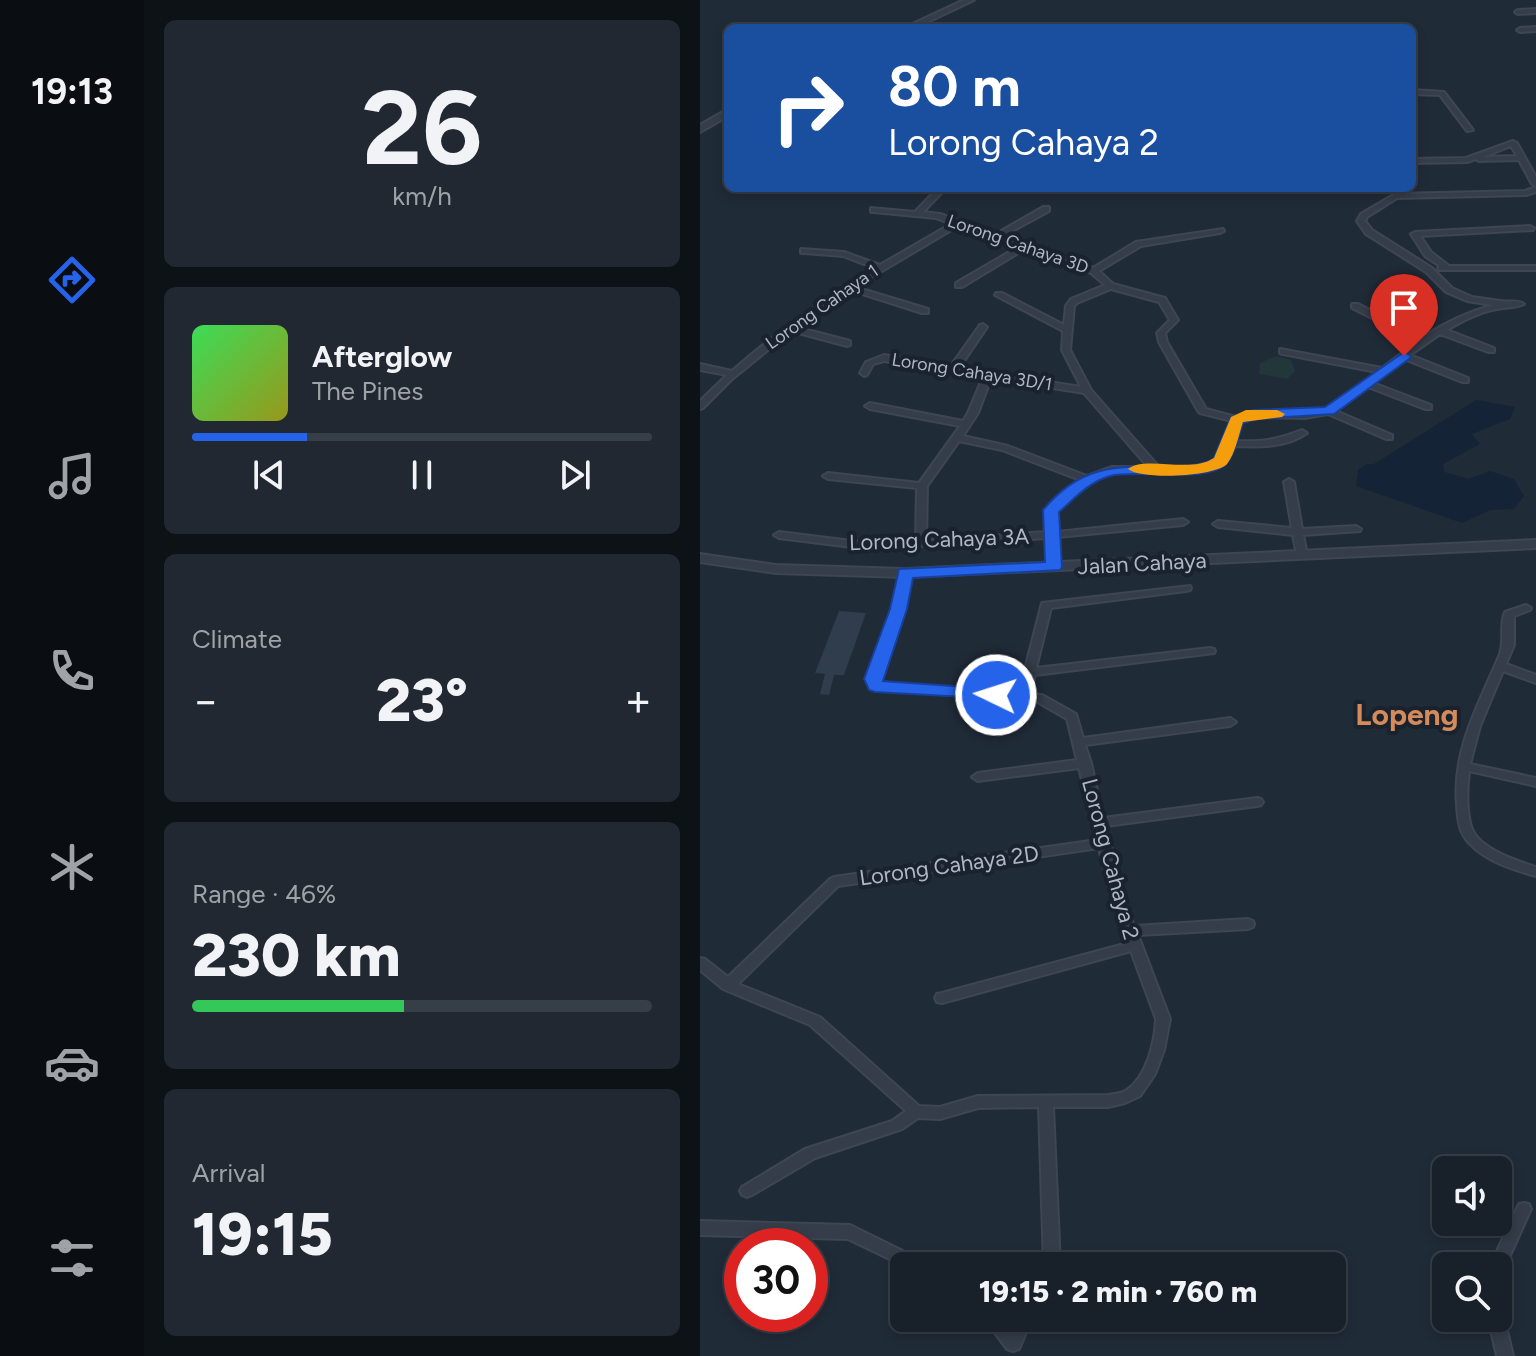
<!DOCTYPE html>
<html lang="en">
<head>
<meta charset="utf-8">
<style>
  body { margin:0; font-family:Figtree,sans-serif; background:#212832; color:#f1f3f6; height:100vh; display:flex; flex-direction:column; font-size:30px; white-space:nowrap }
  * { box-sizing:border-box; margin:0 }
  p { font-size:26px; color:#9fa3a8 }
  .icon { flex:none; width:44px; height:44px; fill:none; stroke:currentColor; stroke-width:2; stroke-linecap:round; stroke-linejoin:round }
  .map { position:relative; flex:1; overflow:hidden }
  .side { display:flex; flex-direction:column; gap:20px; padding:20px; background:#0d1217; width:556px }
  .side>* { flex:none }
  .top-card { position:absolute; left:24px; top:24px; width:692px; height:168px; border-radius:12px; box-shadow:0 4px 12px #0003,0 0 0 2px #363e47; background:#1a4fa0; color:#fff; overflow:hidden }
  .buttons { position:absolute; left:732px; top:1156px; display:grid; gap:16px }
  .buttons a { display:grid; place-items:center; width:80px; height:80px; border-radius:12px; background:#18202a; box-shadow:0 4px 12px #0003,0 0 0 2px #363e47; font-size:40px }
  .speed { position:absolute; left:24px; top:1228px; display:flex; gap:16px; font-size:40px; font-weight:700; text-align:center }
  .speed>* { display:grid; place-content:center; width:104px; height:104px; border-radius:50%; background:#18202a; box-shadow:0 4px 12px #0003,0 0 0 2px #363e47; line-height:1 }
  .speed .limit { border:12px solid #d22; background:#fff; color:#111 }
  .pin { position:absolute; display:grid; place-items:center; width:68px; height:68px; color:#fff; margin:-82px -34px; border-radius:50% 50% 50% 0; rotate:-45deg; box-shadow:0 0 8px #0007 }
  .pin .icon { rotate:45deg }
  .me { position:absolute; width:88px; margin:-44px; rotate:274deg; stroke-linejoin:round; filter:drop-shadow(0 0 6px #0008) }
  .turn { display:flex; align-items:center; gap:28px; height:168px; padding:0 32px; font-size:36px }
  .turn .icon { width:104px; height:104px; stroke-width:2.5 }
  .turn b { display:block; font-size:56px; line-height:68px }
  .big { font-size:60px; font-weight:800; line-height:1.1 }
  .side .widget { flex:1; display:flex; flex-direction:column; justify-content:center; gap:12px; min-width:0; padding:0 28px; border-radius:12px; background:#212832 }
  .side .dial { align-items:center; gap:0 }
  .dial b { font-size:104px; line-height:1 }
  .song { display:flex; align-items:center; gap:24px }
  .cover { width:96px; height:96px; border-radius:12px; background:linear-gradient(135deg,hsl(130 70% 55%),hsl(60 70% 35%)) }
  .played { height:8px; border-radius:4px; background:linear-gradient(90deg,#2563eb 25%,#363e47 25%) }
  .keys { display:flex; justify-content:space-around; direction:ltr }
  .heat { display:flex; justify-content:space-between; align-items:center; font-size:44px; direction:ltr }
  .charge { height:12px; border-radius:6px; background:linear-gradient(90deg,#34c759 46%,#363e47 0) }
  .trip { position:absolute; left:190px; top:1252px; width:456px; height:80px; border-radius:12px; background:#18202a; box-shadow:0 4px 12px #0003,0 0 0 2px #363e47; font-weight:800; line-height:80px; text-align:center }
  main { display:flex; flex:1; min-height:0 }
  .tabs { display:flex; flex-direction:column; width:144px; justify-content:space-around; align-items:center; background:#0a0d11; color:#9fa3a8 }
  .tabs .icon { width:56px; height:56px }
  .tabs .current { color:#2563eb }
  .tabs b { font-size:36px; color:#f1f3f6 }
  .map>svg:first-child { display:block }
  .green { fill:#223739 }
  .water { fill:#142335 }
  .building { fill:#2f3d4c }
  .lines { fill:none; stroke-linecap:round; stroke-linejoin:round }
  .minor-casing { stroke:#3d4652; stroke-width:4 }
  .tertiary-casing { stroke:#3d4652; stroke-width:4 }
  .minor { fill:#343d49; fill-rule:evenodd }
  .tertiary { fill:#343d49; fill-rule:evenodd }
  .route { fill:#2563eb; stroke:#184099; stroke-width:2 }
  .slow { fill:#f59e0b }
  .labels { text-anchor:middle; stroke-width:8; stroke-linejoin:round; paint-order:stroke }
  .far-street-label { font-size:18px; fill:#aeb8c5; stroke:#19222d }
  .street-label { font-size:22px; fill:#aeb8c5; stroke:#19222d }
  .district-label { font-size:30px; font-weight:bold; fill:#d48b5b; stroke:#19222d }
</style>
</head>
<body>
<main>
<nav class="tabs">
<b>19:13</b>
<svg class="icon current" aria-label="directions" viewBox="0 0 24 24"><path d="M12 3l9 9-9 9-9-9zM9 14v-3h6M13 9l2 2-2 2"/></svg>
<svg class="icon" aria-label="music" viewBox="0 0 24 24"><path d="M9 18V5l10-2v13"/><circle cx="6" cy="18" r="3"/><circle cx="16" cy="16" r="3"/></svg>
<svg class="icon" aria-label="phone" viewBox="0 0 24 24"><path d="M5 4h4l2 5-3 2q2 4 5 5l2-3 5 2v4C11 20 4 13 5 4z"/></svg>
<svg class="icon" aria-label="climate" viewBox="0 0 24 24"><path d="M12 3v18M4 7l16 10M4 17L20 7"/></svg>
<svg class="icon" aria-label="car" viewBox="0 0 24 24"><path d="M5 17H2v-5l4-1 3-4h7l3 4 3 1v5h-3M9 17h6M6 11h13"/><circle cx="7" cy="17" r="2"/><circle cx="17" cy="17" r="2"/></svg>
<svg class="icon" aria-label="filters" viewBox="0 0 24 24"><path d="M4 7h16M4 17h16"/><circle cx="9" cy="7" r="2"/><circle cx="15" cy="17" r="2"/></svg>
</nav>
<section class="side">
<div class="widget dial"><b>26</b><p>km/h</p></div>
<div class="widget">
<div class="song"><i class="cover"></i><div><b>Afterglow</b><p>The Pines</p></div></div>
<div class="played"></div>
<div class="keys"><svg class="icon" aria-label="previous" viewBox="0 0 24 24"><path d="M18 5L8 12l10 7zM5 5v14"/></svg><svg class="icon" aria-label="pause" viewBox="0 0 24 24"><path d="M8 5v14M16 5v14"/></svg><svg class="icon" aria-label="next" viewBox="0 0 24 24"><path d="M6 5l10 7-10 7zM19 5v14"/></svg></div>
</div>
<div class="widget"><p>Climate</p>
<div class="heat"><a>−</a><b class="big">23°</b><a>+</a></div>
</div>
<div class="widget"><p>Range · 46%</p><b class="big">230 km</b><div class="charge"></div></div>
<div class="widget"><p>Arrival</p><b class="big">19:15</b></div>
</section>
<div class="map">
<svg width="836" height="1356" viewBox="0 0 836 1356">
  <rect width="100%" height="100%" fill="#202b38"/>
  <polygon class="green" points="576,356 591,360 595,371 587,379 559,374 560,363"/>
  <polygon class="water" points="776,400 815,407 810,419 772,434 780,444 743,464 744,472 769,479 790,471 814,479 824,496 814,509 790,510 762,523 656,486 658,470 667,464 674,464"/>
  <polygon class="building" points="139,611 166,613 144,675 134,675 129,695 120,694 125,674 115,673"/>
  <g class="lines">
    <defs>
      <g id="minor">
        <polygon points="836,9 836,13 818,14 815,12 818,10"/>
        <polygon points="836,27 836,31 820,32 817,30 820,28"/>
        <polygon points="712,90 744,92 773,130 767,131 740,95 712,94"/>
        <path d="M813,141L817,143L836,177V186L832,184L819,160L779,161L776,159L767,162L712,163V159L766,158ZM811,146L817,156L783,157Z"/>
        <path d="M836,187V192L826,195L697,198L667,217L665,221L672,230L732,268L752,288L772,297L800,301C807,303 818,299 824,304C816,308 807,307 797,309C779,312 762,321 747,330L794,348V352H788L740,334L710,355L768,378V382H762L704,359L673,383L731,405V409H725L668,387L636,411L692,435V439H686L628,414L605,418L559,417L541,422L535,441C563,442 576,440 602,430L607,433C586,448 558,447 533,446C531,452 528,458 524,462C503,483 441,468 413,473C391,476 370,494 356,510L357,532L483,519L488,522L483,525L357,537L359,567L358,569L354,570L349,567L347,538L168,549L79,538L74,535L79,532L168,543L216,540L217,488L128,479L123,476L128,473L219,483L260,426L170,409L165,406L170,403L263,421L268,413L283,377L184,361L173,364L167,375L164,376L160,373L166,362L184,355L251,366L280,325L283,324L287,327L259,368L381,387L362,350L363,331L295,295L296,293H302L364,325L366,306L371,299L405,285L391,273L325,249L262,287H256V283L318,247L258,226L155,287L228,309V313H222L150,290L96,327L150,341V345L147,346L91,331L31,380L3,408L0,409V401L27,375L0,370V364L32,371C76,332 124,299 174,268L143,256L104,253H101V249L144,252L180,265L251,224L236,218L174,212H171V208L215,212L238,188H246L223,212L240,214L296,234L343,207H349V211L303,236L393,268L436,242L523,229L524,231L520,233L441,246L399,271L413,284L465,298L478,320L465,333L467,342L506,409L536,417L559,412L617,411L634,405L677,372L583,354L580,353V349L682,368L718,341L652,308V304H658L723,337C746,322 768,312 793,305L767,301L746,292L726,272L666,234L657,221L661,214L695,194L825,191ZM411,289L459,302L470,320L457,333L459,342L498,411L500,413L532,421C528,434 526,449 517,458C505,472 476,468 459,467L391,390L370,350L374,306L377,303ZM291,378L384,393L448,467H412L387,476L308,446L263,436L278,413ZM259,441L302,450L380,480L360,495L346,510L347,532L226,540L227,486Z"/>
        <polygon points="830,226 834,228 833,230 720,236 731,252 749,266 836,266 836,270 739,270 738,268 740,266 725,256 711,234 715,232"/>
        <polygon points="589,479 594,482 602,529 656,526 661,529 660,531 603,535 607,555 602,558 597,555 593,535 518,527 513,524 518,521 592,528 584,482"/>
        <path d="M205,570L210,573L203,609L179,679L180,683L319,693L342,603L490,586L491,588L490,590L486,591L351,608L336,668L510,648L514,649L515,651L514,653L335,675L330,694L342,695L376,714L383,738L530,718L536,722L530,726L385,745L391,763L403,818L557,798L561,799L563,802L561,805L557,806L406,826L424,900L434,926L548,919L553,921L554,924L553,927L548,929L438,935L470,1019L464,1050L455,1074L440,1096L425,1103L408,1107H353L360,1266H344L339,1107L278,1108L240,1119L218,1118L202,1129L115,1158L52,1195L47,1197L42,1195L40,1191L42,1187L105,1149L192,1121L206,1111L110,1025L23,989L0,970V958L5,959L28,977L130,879L134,877L397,840L379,768L278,781L272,777L278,773L377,760L367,719L336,701L171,689L167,679L193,609L200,573ZM399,848L412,900L423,929L422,931L428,943L242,993L237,994L235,998L237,1002L242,1003L431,951L456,1019C455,1042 447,1076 427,1090C421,1094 415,1094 408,1095L278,1096L240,1107L219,1106L120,1017L38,984L138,886Z"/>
        <path d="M826,605L831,608L830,610L814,616V645L806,664L836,675V683L803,671L780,726L770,764L836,778V786L769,771C767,787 766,814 772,829C780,849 817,861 836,867V876C814,870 787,862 770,844C759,833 758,820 757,805C752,750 779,704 800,654C805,639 799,625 805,612Z"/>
        <polygon points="824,1203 829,1204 831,1209 803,1271 798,1273 798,1266 790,1266 819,1204"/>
        <polygon points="0,1221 150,1225 223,1261 226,1266 204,1266 148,1239 0,1235"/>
        <polygon points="798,1312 802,1313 804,1318 813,1356 797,1356 788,1318 798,1318"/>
        <polygon points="284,1318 302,1318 311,1330 316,1318 332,1318 319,1349 313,1351 307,1349"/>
      </g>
      <g id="tertiary">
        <polygon points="264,0 274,0 215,28 204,28"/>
        <polygon points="28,109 28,116 0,132 0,125"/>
        <polygon points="836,540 836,548 205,577 76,573 0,562 0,554 76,565 205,569"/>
      </g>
    </defs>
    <use href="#minor" class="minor-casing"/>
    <use href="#tertiary" class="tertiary-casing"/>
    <use href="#minor" class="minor"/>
    <use href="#tertiary" class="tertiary"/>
  </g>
  <path class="route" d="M704,352L711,356L709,359L634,414L556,419L543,423C539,434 535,454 527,463C508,484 436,469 410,476C389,482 375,498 359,512L362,567L360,570L213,578L207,609L183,681L296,689L302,691L305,695L302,699L175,692L169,690L164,679L190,609L199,569L345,562L343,510C381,464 416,466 472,466C485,466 503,466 514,458L531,417L554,410L625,407Z"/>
  <path class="slow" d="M577,410L585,414L582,417L543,422C539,434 535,454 527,464C514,477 441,480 428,469C446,455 490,474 514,458L531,417L546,410Z"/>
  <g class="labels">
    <g class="far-street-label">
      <text transform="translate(318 244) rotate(19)" y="6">Lorong Cahaya 3D</text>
      <text transform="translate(122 307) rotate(-35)" y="6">Lorong Cahaya 1</text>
      <text transform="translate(272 372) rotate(9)" y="6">Lorong Cahaya 3D/1</text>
    </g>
    <g class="street-label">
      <text transform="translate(239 539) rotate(-2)" y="8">Lorong Cahaya 3A</text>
      <text transform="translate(442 563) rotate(-3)" y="8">Jalan Cahaya</text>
      <text transform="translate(411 859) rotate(75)" y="8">Lorong Cahaya 2</text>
      <text transform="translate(249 865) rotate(-8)" y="8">Lorong Cahaya 2D</text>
    </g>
    <g class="district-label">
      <text x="707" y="725">Lopeng</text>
    </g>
  </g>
</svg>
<div class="buttons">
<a><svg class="icon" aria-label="sound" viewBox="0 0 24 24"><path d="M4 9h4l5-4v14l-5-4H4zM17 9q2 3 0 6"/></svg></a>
<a><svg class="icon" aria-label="search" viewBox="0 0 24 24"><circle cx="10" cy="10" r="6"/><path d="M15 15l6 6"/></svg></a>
</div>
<div class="speed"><div class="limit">30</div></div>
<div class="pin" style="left:704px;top:356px;background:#d93025"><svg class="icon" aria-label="arrive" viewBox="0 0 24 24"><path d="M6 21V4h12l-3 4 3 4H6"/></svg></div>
<svg class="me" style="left:296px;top:695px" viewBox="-20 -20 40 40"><circle r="17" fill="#2563eb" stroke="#fff" stroke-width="3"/><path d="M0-11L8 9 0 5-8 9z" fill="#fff"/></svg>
<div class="trip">19:15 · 2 min · 760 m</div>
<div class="top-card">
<div class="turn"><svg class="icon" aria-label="right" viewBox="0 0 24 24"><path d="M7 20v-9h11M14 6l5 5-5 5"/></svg><div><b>80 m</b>Lorong Cahaya 2</div></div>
</div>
</div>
</main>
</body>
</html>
